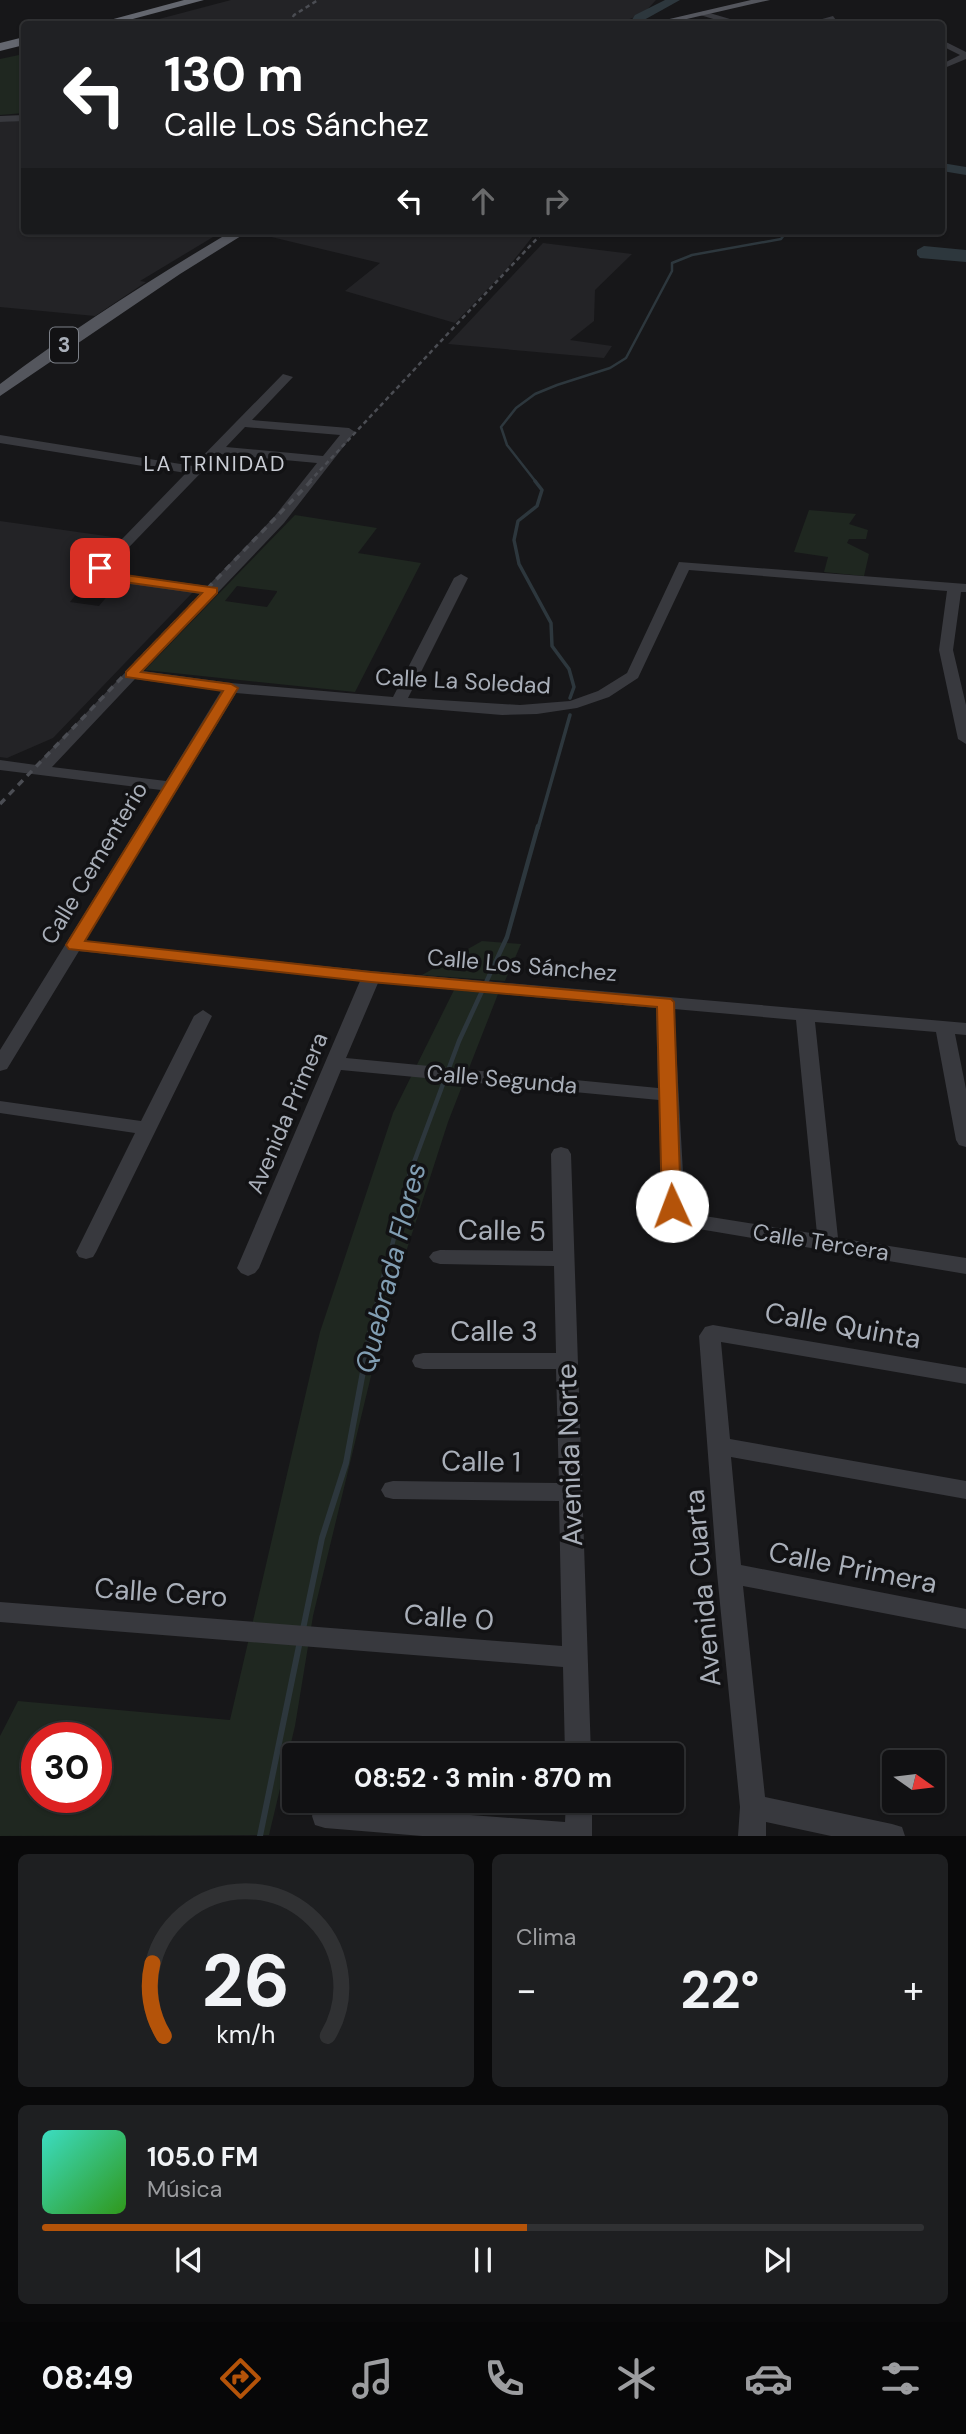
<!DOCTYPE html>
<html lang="es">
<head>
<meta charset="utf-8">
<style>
  body { margin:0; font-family:"DM Sans",sans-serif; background:#1e1f21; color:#f1f3f6; height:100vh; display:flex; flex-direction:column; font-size:26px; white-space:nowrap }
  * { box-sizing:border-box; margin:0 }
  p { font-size:23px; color:#9c9da0 }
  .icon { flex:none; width:38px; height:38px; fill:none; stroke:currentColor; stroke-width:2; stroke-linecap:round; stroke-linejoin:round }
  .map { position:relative; height:1836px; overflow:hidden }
  .drawer { display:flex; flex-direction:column; gap:18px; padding:18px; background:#09090a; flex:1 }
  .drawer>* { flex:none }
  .guide { position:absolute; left:21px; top:21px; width:924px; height:214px; border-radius:7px; box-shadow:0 2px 5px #0004,0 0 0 2px #303133; background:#202124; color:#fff; overflow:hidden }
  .needle { width:46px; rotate:104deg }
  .fabs { position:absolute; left:882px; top:1750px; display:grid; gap:14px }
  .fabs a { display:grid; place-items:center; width:63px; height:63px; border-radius:7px; background:#111113; box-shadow:0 2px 5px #0004,0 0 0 2px #303133; font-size:35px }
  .speed { position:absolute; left:21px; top:1722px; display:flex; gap:14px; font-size:35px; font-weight:700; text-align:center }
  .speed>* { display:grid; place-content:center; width:91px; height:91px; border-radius:50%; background:#111113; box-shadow:0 2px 5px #0004,0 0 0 2px #303133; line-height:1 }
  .speed .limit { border:10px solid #d22; background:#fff; color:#111 }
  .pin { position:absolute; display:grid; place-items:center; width:60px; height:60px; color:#fff; margin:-30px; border-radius:14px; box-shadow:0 4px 10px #0006 }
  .me { position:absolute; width:77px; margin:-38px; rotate:358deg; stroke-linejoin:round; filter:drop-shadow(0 0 5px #0008) }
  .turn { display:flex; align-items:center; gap:24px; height:147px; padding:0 28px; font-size:32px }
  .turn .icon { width:91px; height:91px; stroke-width:2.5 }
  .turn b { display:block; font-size:49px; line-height:60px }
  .lanes { display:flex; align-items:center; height:66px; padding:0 28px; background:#0003; justify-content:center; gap:35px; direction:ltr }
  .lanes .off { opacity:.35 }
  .big { font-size:52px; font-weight:700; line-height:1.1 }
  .drawer .card { flex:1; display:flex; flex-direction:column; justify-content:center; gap:10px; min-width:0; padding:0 24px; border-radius:10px; background:#1e1f21 }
  .drawer .dial { align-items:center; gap:0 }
  .dial svg { height:182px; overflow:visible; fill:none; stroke:#303133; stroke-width:7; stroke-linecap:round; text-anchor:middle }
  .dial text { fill:#f1f3f6; stroke:none }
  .song { display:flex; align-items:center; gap:21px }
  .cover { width:84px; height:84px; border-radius:10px; background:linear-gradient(135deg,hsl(170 70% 55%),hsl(110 70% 35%)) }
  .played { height:7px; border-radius:4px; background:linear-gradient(90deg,#b45309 55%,#303133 55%) }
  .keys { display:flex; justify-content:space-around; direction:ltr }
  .heat { display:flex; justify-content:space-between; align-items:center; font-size:38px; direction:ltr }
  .drawer .tiles { flex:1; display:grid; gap:18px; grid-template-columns:1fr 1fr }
  .card:last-child { grid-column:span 2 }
  .trip { position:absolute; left:282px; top:1743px; width:402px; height:70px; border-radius:7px; background:#111113; box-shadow:0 2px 5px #0004,0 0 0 2px #303133; font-weight:700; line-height:70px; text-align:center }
  .dock { display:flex; height:112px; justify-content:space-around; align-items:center; background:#070708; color:#9c9da0 }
  .dock .icon { width:49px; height:49px }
  .dock .current { color:#b45309 }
  .dock b { font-size:32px; color:#f1f3f6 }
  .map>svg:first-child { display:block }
  .built { fill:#232326 }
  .green { fill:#1f2720; fill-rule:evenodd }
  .water { fill:#2d373d }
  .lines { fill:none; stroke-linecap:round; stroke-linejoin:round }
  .stream-far3 { stroke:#2d373d; stroke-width:2.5 }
  .stream-far2 { stroke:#2d373d; stroke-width:3.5 }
  .stream-far1 { stroke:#2d373d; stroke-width:4.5 }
  .stream { stroke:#2d373d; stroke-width:6 }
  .river { fill:#2d373d; fill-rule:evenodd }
  .minor { fill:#38393e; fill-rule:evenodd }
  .major { fill:#54565d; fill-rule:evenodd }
  .highway { fill:#64676f; fill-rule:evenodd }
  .rail-far1 { stroke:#4b4d53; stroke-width:2.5; stroke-dasharray:4.5 3.5; stroke-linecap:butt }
  .rail { stroke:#4b4d53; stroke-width:3.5; stroke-dasharray:7 6; stroke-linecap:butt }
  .route { fill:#b45309; stroke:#753606; stroke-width:2 }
  .labels { text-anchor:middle; stroke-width:7; stroke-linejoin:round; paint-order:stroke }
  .shield { fill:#121214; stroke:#7c8088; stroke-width:2 }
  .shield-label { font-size:21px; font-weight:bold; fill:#a9afb9 }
  .far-neighbourhood-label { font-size:21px; letter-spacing:2px; fill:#cacdd5; stroke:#121214 }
  .street-label { font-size:23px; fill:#a9afb9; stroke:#121214 }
  .near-street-label { font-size:28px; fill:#a9afb9; stroke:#121214 }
  .near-water-label { font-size:28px; font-style:italic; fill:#819eb3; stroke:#121214 }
</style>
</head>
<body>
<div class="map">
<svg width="966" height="1836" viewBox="0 0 966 1836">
  <rect width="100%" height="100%" fill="#171719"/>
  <g class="built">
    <polygon points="231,0 656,0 643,14 627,20 628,24 144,23"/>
    <polygon points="24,120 24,231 223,231 140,281 146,282 95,316 0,307 0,122"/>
    <polygon points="270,231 537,231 505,271 455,323 345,291 380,263 263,235"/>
    <polygon points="543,243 632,254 595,290 594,321 570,340 612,346 604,358 448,344"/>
    <polygon points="0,521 120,538 89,569 84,575 88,579 70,602 99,606 119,582 193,592 53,738 7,758 0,757"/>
  </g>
  <g class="green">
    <polygon points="19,55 24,56 24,113 0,115 0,59"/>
    <polygon points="809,510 856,514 849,524 868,530 866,539 849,539 847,543 869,554 864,576 824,572 828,557 794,552"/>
    <path d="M295,515L377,528L358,553L421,563L355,692L145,670ZM237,586L277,591V592L267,607L225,601Z"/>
    <polygon points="482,941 521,944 505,981 422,975"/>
    <path d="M454,990L498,994L448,1122L386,1314L313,1616L295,1726L269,1835L0,1836V1736L18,1701L230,1720L320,1332L393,1113ZM37,1738H96V1797H37Z"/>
  </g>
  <polygon class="water" points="924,246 966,250 966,262 920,258 917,255 917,250"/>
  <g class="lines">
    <polyline class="stream-far3" points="536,482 507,445 501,427 516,408 535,394 557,385 610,368 626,358 672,271 672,263 692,255 781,239 787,231"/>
    <g class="stream-far2">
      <polyline points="535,481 542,490 537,506 518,521 514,540 519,564 551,623 552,646 569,669 574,687 570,698"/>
      <polyline points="538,828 570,715"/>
    </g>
    <polyline class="stream-far1" points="386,1270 410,1173 459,1041 507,937 538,826"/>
    <g class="stream">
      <polyline points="303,1629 322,1538 346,1463 370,1334 386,1269"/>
      <polyline points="260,1836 300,1641"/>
    </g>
    <g class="river">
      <polygon points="665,0 680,0 644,20 649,24 635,24 631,21 635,15"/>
      <polygon points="942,163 966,167 966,175 942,171"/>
    </g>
    <g class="minor">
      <polygon points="703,11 740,22 741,24 730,24 700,15"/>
      <polygon points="833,16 836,20 816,24 804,24"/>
      <polygon points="942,40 966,52 966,59 942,69 942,64 960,55 942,46"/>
      <polygon points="24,115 24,121 0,122 0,116"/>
      <path d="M283,374L293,377L252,420L349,428L355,432L284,523L143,671L231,683L393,697L454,578L461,574L468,578L408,698L520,705L570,701L598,691L627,673L679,562L966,584V592H961L953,650L966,705V744L958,739L939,650L947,591L689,570L638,678L609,697L577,708L537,714L502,715L236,693L85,941L371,971L966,1023V1035L955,1034L966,1089V1147L959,1145L956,1140L936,1032L815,1022L838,1238L966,1258V1274L687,1227L670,1220L662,1206L659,1100L341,1070L259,1268L255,1273L248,1276L241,1273L237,1268L360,981L79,951L7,1069L0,1071V1050L161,790L0,770V760L36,765L201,594L108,581L92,570L186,473L0,443V435L193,466ZM245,427L340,435L323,456L226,447ZM219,454L317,463L274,517L208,586L112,573L107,570ZM135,679L221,691L166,781L52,767ZM378,983L656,1008L658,1088L346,1058ZM674,1009L796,1020L817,1234L692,1214L685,1210Z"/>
      <polygon points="203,1010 212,1016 96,1252 93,1257 86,1259 79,1257 76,1252 135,1133 0,1113 0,1101 141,1121 194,1016"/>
      <polygon points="561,1147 568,1149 571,1154 591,1755 565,1755 563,1667 0,1622 0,1602 562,1646 559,1501 393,1499 385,1497 381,1490 385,1483 393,1481 559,1483 556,1369 423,1369 415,1367 412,1361 415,1355 423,1353 556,1353 554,1266 440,1264 433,1262 429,1257 433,1252 440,1250 553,1251 551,1154 554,1149"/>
      <polygon points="713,1325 966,1368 966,1384 721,1342 730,1439 966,1481 966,1499 731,1457 741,1565 966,1609 966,1629 743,1586 765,1797 892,1824 902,1827 905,1836 831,1836 766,1822 766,1836 738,1836 740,1807 717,1573 699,1336 705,1327"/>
      <polygon points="566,1801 592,1801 592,1836 422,1836 325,1828 315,1825 312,1816 315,1807 325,1804 565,1822"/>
    </g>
    <g class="major">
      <polygon points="751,0 770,0 665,24 648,24"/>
      <path d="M232,231H249L180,274L0,396V384C74,328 153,278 232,231Z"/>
    </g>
    <g class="highway">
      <polygon points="184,0 204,0 114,24 95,24"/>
      <polygon points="24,37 24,45 0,51 0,43"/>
    </g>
    <g class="rail-far1">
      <polyline points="289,24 294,15 318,0"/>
      <polyline points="309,482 544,231"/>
    </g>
    <polyline class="rail" points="0,804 311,481"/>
  </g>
  <polygon class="route" points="100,564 105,565 106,571 111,573 217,588 217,593 141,672 231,684 238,688 85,941 371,972 671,999 674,1002 681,1206 678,1211 665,1211 662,1206 657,1007 371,982 69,949 66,945 223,691 126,677 126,672 202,593 103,579 93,572 96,565"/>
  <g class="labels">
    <rect class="shield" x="50" y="327.5" width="28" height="35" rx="5"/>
    <g class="shield-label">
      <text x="64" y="352">3</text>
    </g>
    <g class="far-neighbourhood-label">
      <text x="215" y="471">LA TRINIDAD</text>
    </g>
    <g class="street-label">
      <text transform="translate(463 681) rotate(3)" y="8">Calle La Soledad</text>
      <text transform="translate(94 863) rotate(-59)" y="8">Calle Cementerio</text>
      <text transform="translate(522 965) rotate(5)" y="8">Calle Los Sánchez</text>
      <text transform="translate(502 1079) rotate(5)" y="8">Calle Segunda</text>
      <text transform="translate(287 1113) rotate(-67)" y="8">Avenida Primera</text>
      <text transform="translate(821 1242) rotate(9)" y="8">Calle Tercera</text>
    </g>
    <g class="near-street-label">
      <text transform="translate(502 1230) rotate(1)" y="10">Calle 5</text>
      <text transform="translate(843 1325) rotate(10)" y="10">Calle Quinta</text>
      <text x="494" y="1341">Calle 3</text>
      <text transform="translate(569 1455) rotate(-92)" y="10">Avenida Norte</text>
      <text transform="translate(481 1461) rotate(1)" y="10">Calle 1</text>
      <text transform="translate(853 1567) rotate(11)" y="10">Calle Primera</text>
      <text transform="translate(702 1588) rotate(-95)" y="10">Avenida Cuarta</text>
      <text transform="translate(161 1592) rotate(4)" y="10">Calle Cero</text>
      <text transform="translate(449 1617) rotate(4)" y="10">Calle 0</text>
    </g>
    <g class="near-water-label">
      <text transform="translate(390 1268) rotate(-76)" y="10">Quebrada Flores</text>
    </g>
  </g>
</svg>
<div class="fabs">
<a><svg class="needle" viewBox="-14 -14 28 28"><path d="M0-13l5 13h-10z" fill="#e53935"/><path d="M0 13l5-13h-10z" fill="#9c9da0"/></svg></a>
</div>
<div class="speed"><div class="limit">30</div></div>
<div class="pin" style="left:100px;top:568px;background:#d93025"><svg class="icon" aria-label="arrive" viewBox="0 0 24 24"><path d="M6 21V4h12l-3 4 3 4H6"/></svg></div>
<svg class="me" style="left:672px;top:1206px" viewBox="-20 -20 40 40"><circle r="19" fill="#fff"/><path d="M0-13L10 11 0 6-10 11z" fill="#b45309"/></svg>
<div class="trip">08:52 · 3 min · 870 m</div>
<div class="guide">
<div class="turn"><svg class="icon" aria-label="left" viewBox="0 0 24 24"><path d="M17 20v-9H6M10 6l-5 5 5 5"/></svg><div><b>130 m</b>Calle Los Sánchez</div></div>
<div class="lanes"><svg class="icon" aria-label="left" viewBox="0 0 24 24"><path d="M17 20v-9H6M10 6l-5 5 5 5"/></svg><svg class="icon off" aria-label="ahead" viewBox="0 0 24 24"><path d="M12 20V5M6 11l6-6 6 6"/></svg><svg class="icon off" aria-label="right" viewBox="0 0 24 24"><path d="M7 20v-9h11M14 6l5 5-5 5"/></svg></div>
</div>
</div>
<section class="drawer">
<div class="tiles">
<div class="card dial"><svg viewBox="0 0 100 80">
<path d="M14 69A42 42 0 1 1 86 69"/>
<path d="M14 69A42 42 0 0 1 9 37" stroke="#b45309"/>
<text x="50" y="56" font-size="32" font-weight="700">26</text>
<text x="50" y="72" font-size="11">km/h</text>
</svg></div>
<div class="card"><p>Clima</p>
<div class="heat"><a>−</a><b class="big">22°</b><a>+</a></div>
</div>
<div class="card">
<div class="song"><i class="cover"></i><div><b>105.0 FM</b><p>Música</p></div></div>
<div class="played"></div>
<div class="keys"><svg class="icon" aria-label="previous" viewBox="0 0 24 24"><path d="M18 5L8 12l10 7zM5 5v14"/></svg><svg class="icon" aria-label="pause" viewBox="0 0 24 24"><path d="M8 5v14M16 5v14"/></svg><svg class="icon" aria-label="next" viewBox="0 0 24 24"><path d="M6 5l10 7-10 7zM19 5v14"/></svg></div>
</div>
</div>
</section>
<nav class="dock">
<b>08:49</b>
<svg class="icon current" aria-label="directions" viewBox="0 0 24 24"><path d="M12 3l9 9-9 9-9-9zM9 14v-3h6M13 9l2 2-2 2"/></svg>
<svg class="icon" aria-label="music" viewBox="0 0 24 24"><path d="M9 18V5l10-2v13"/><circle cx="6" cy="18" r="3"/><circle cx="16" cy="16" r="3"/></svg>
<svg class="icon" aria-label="phone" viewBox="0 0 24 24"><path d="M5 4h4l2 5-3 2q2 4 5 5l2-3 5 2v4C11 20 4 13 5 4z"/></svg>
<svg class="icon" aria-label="climate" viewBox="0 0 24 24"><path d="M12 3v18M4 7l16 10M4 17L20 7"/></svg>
<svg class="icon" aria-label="car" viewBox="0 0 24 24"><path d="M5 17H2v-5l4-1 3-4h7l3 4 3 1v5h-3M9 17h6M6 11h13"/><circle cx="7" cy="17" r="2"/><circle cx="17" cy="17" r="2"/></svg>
<svg class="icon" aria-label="filters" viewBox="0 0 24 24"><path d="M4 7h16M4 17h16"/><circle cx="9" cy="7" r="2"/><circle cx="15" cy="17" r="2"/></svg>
</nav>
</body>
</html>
